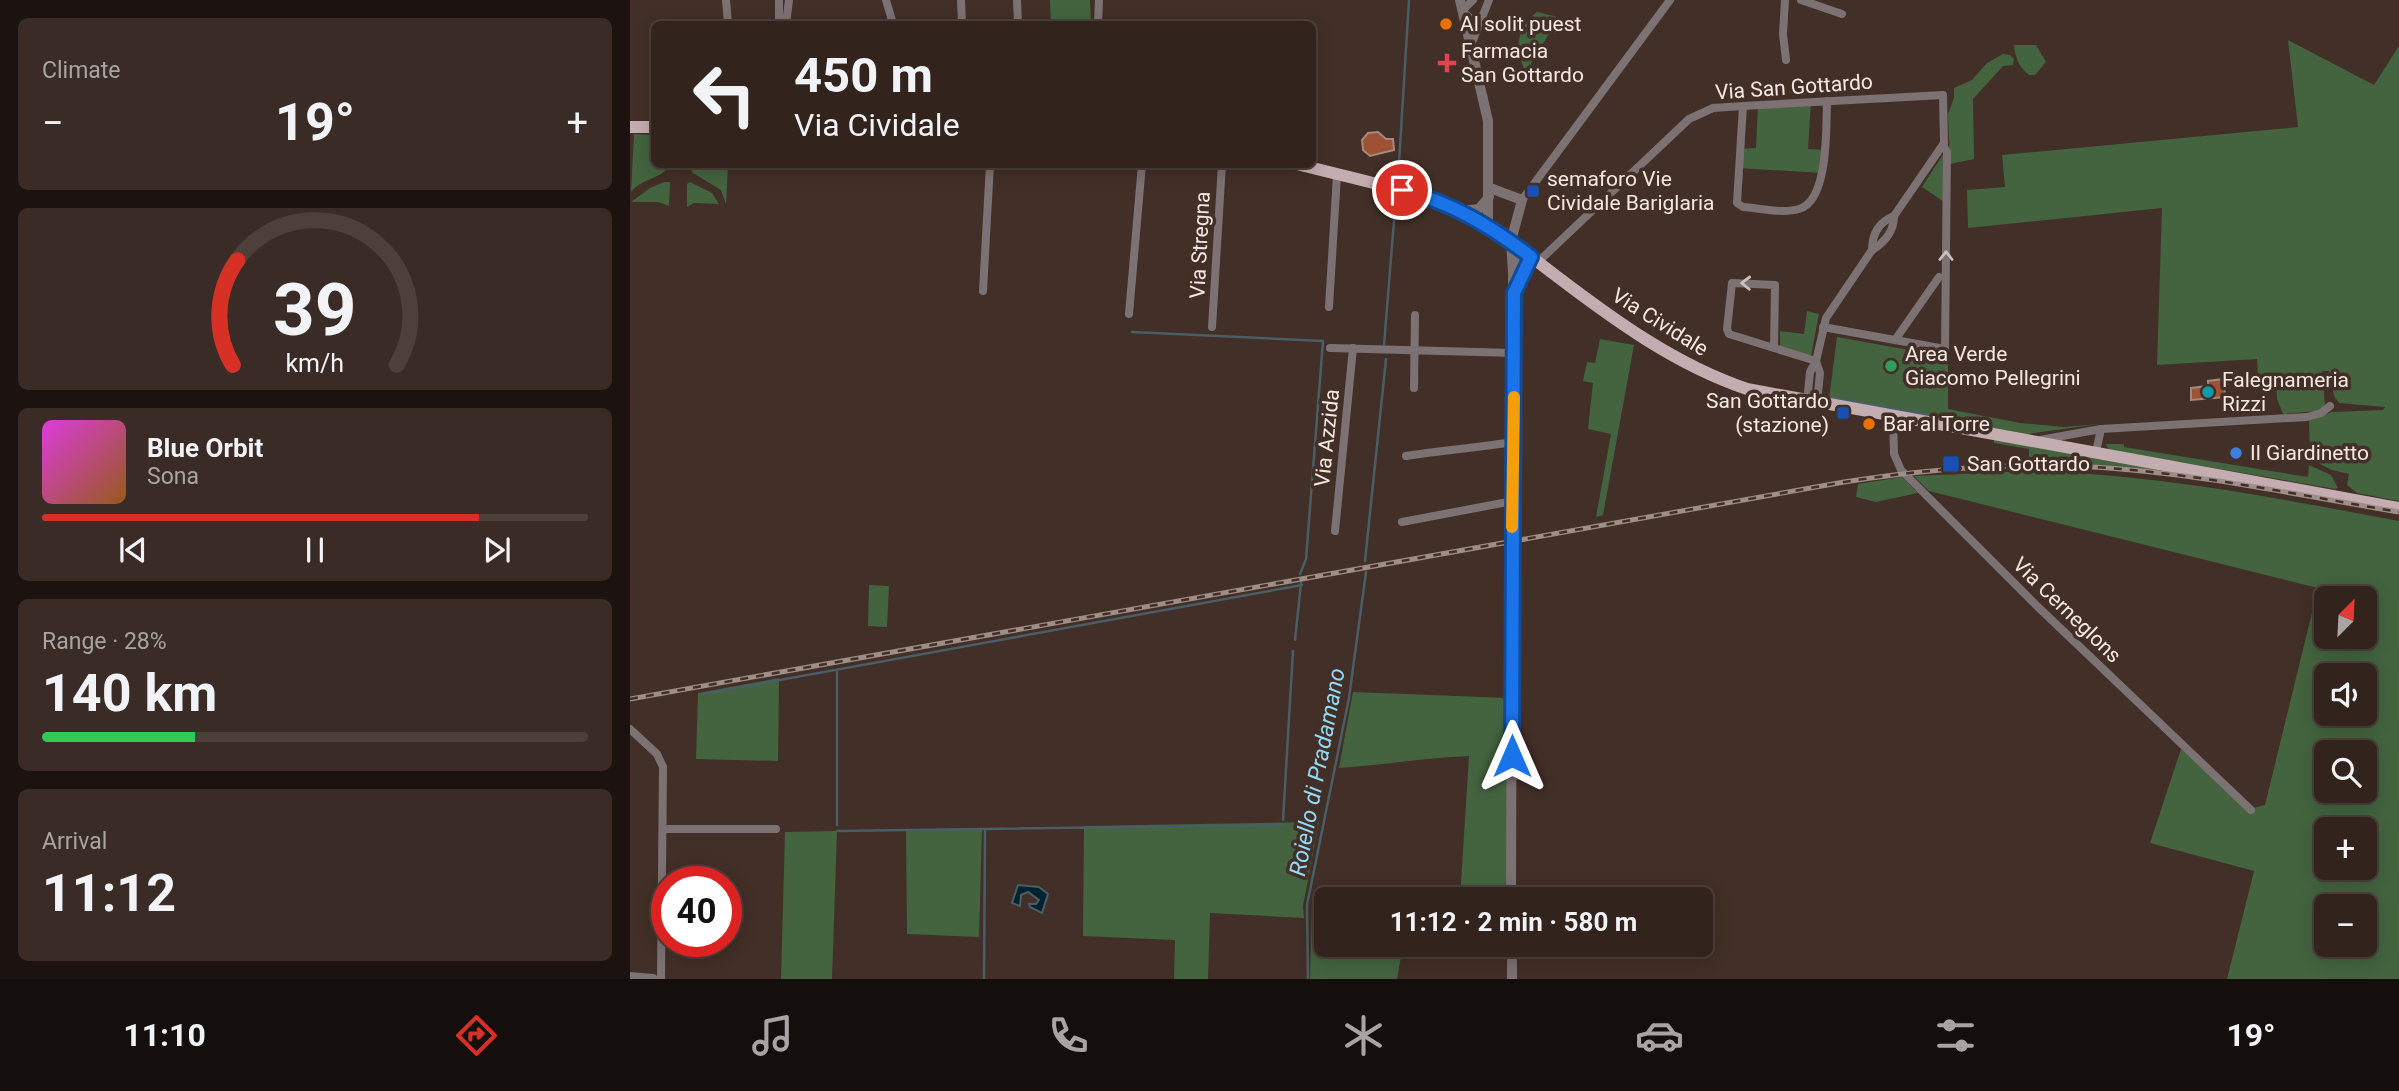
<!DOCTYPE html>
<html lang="en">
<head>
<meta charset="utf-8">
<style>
  body { margin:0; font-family:Roboto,sans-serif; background:#3a2b26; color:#f1f3f6; height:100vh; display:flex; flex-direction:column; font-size:26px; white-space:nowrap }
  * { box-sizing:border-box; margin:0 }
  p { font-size:23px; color:#a8a4a4 }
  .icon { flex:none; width:38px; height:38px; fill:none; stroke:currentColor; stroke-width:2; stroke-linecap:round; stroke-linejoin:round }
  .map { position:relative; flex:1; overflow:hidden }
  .details { display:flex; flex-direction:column; gap:18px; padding:18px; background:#1c1310; width:630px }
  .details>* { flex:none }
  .guide { position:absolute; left:21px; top:21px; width:665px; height:147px; border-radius:10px; box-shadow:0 4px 18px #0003,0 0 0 2px #4d403b; background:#32231d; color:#f1f3f6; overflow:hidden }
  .needle { width:46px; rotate:24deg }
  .fabs { position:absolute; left:1684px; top:586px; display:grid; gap:14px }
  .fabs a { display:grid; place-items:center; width:63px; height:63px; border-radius:10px; background:#32231d; box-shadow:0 4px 18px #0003,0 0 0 2px #4d403b; font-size:35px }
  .speed { position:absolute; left:21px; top:866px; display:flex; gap:14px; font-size:35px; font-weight:700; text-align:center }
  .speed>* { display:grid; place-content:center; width:91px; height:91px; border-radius:50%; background:#32231d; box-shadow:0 4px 18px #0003,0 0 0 2px #4d403b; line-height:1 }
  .speed .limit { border:10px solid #d22; background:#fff; color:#111 }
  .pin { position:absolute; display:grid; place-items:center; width:60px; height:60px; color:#fff; margin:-30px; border:4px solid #fff; border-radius:50%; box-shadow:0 2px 7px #0007 }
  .me { position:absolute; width:77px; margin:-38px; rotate:0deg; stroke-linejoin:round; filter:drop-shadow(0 0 5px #0008) }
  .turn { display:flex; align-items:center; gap:24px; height:147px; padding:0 28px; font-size:32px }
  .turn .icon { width:91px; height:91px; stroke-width:2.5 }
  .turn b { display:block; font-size:49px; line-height:60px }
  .big { font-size:52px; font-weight:700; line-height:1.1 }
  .details .tile { flex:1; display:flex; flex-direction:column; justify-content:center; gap:10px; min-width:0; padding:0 24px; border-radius:10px; background:#3a2b26 }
  .details .dial { align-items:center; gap:0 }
  .dial svg { height:182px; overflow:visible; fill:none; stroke:#4d403b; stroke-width:7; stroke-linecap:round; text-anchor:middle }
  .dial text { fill:#f1f3f6; stroke:none }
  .song { display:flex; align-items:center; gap:21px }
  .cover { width:84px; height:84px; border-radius:10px; background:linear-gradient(135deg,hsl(300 70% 55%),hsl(30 70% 35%)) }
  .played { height:7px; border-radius:4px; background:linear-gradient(90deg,#d93025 80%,#4d403b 80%) }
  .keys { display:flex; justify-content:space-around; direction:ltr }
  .heat { display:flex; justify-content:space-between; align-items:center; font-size:38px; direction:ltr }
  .charge { height:10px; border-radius:5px; background:linear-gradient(90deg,#34c759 28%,#4d403b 0) }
  .trip { position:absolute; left:684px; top:887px; width:399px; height:70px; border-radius:10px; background:#32231d; box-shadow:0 4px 18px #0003,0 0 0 2px #4d403b; font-weight:700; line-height:70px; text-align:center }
  .dock { display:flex; height:112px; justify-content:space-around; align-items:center; background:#140e0c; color:#a8a4a4 }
  .dock .icon { width:49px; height:49px }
  .dock .current { color:#d93025 }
  .dock b { font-size:32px; color:#f1f3f6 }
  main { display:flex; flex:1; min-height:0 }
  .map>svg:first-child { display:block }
  .green { fill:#43643f; fill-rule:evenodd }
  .water { fill:#01232f; stroke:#4a5e65; stroke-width:2 }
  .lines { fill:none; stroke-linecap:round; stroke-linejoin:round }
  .stream { stroke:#4a5e65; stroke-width:2.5 }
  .building { fill:#9e5133; stroke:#a28a81; stroke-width:2 }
  .minor { stroke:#7c7173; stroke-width:8 }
  .tertiary { stroke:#7c7173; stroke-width:10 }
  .primary { stroke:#c4adb1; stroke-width:12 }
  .rail-casing { stroke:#9e8e87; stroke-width:5 }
  .rail { stroke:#422f27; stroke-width:2.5; stroke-dasharray:8; stroke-linecap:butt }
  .oneway { stroke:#cbbebc }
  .route-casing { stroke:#114b97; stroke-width:18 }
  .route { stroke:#1a73e8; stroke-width:12 }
  .slow { stroke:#f59e0b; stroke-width:12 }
  .food-dot { fill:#e8710a; stroke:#422f27; stroke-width:2.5 }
  .health-dot { fill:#e0444e; stroke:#422f27; stroke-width:2.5 }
  .transit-dot { fill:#1a4fb4; stroke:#422f27; stroke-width:2.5 }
  .leisure-dot { fill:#2e9e5b; stroke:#422f27; stroke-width:2.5 }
  .culture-dot { fill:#0f9aa8; stroke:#422f27; stroke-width:2.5 }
  .shop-dot { fill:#3f7fe0; stroke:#422f27; stroke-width:2.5 }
  .labels { text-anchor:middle; stroke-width:7; stroke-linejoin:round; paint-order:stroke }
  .poi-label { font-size:21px; fill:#f5e8e3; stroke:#422f27; text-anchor:start }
  .street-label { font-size:21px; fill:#f5e8e3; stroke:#422f27 }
  .water-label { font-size:23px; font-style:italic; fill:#91dafa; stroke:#422f27 }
</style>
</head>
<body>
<main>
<section class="details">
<div class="tile"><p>Climate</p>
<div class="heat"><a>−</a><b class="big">19°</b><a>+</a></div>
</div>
<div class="tile dial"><svg viewBox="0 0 100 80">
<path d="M14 69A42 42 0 1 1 86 69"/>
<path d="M14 69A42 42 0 0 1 16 23" stroke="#d93025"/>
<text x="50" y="56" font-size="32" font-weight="700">39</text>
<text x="50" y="72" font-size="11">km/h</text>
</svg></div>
<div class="tile">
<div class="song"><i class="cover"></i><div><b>Blue Orbit</b><p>Sona</p></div></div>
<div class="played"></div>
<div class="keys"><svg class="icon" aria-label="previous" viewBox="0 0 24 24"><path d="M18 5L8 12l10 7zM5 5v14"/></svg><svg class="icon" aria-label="pause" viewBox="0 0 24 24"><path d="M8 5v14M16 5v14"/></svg><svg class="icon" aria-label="next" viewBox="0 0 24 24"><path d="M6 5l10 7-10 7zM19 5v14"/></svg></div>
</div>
<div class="tile"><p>Range · 28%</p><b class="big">140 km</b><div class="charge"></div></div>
<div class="tile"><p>Arrival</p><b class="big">11:12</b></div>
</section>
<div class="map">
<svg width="1769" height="979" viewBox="0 0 1769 979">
  <rect width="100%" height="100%" fill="#422f27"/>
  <g class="green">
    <polygon points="420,0 460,0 461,24 421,24"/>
    <path d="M907,12L932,18L931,32L925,34L920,32L896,72C884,51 886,27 907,12Z"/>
    <polygon points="1658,40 1744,85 1769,46 1769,501 1727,493 1717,485 1719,474 1702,470 1680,459 1679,420 1702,412 1753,410 1755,407 1709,403 1704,396 1699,371 1692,371 1695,406 1687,411 1653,414 1647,399 1646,376 1628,376 1627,359 1527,365 1532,208 1338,228 1337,190 1375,187 1372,155 1668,127"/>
    <path d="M1384,45H1406L1416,62L1405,75H1399C1389,67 1385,58 1384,45Z"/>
    <polygon points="1373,54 1380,55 1384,59 1383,65 1373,66 1343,99 1344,159 1320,164 1318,114 1324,98 1324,88 1342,80 1357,63"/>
    <polygon points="1181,102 1178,149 1195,150 1193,173 1108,168 1109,149 1126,148 1128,105"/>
    <path d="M4,134L24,135V164L40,165C32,179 12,178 1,192Z"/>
    <polygon points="1314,153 1314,202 1292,187"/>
    <polygon points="58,165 98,165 96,204 91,190 63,173"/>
    <polygon points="34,182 40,182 39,206 28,202 1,202 20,188"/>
    <polygon points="60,182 82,193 89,204 64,203 57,207 57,184"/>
    <polygon points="1177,311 1189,314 1181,356 1150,346 1150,331 1174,334"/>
    <polygon points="1207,337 1318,357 1318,409 1390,423 1433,427 1470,424 1397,434 1199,399"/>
    <polygon points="970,339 1004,345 973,515 966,517 981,434 958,429 963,383 953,381 957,362 965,363"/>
    <polygon points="1364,439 1547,472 1399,459 1399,449 1364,443"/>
    <polygon points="1475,444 1494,444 1494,447 1678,477 1679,465 1701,475 1708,488 1705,489 1480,450"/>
    <path d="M1399,471C1525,474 1646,498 1769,521V979H1597L1624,871L1520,843L1551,749L1623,808L1635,805L1688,588L1299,491L1284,476ZM1696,598H1734V637H1696ZM1696,676H1734V714H1696ZM1696,752H1734V791H1696ZM1696,830H1734V868H1696ZM1696,906H1734V945H1696Z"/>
    <polygon points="1272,477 1288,493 1246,502 1226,497 1228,484"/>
    <polygon points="239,585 259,586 257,627 238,626"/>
    <polygon points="149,678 148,761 66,759 68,693"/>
    <path d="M723,692L877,698V899H830L839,756C795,758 753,765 709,768Z"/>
    <polygon points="689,822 673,906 674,918 580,913 578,979 544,979 545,940 453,936 454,826"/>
    <polygon points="352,828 349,937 277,934 276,830"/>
    <polygon points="207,831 202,979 151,979 155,832"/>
    <polygon points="682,901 696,903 696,945 773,945 767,979 680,979"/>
  </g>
  <polygon class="water" points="388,885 409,887 418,894 412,913 400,907 399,904 406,904 409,900 398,892 391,895 390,906 382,903"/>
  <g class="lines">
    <g class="stream">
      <polyline points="768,179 779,0"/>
      <polyline points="502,332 693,341 676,559 670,574"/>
      <polyline points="754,345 766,196"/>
      <polyline points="1202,398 1315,418"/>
      <polyline points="735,561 756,359"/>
      <polyline points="665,640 671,583"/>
      <polyline points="207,671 207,825"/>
      <polyline points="73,694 672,585"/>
      <polyline points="653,820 663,651"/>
      <polyline points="207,831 653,825"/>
      <polyline points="354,979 355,830"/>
      <polyline points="678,979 677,905 719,698 736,572"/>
    </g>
  </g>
  <g class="building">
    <polygon points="748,132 756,139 763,139 764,150 740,156 733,150 732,140 738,133"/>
    <polygon points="1594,379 1595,397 1561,400 1561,388 1578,386 1578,381"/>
  </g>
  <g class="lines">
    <g class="minor">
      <polyline points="96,0 98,24"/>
      <polyline points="256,0 263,24"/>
      <polyline points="331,0 332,24"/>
      <polyline points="387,0 388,24"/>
      <polyline points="843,0 832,11 844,21 852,16"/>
      <polyline points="1155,0 1153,34 1156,60"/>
      <polyline points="1171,0 1212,14"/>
      <polyline points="149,24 149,0"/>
      <polyline points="156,24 159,0"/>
      <polyline points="468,24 469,0"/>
      <polyline points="841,45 859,0"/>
      <path d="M1113,106L1107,203L1113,207C1129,208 1153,214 1169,209C1199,201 1196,126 1197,101"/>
      <polyline points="892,200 1040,0"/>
      <path d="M1242,250C1242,234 1249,222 1264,216"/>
      <path d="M908,262L1059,119L1083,108L1113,106L1313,95L1314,143L1264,216C1264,232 1255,242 1242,250L1196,318L1186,361L1180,372L1177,402"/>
      <polyline points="353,291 360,164"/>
      <polyline points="699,307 707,175"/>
      <polyline points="499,314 512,164"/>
      <polyline points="582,327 592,164"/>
      <polyline points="1193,327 1315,349 1317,152 1313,145"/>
      <polyline points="1265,340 1309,277"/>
      <polyline points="700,348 884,353"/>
      <polyline points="1144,348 1145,285 1102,283 1097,329 1099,334 1186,361"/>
      <polyline points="1186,361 1190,373 1187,403"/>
      <polyline points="784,388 785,315"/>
      <polyline points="1263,417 1264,454 1271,470 1407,606 1621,810"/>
      <polyline points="1410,440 1471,429 1677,417 1691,413 1700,406"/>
      <polyline points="1466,452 1471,429"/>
      <path d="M776,456C811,450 847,448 883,442"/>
      <polyline points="772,522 883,501"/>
      <polyline points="705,531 723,348"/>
      <polyline points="0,729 27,754 33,767 31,979"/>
      <polyline points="33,829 146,829"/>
    </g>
    <g class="tertiary">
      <polyline points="830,0 858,121 858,225"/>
      <polyline points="860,188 892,200 881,241 883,273"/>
      <polyline points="831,211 849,209 859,197"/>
      <polyline points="886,290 901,257"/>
      <polyline points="881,900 883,275 890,262 901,257"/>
      <polyline points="882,945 882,979"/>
      <polyline points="0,977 23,979"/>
    </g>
    <g class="primary">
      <polyline points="0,127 24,127"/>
      <path d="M667,164C732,181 797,192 856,224C880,238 902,258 925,275C984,320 1046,365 1117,389L1769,508"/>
    </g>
    <defs>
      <path id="rail" d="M0,699L1214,482C1297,469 1380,462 1463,467C1566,473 1668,495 1769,512"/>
    </defs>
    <use href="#rail" class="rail-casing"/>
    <use href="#rail" class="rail"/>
  </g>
  <defs><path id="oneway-chevron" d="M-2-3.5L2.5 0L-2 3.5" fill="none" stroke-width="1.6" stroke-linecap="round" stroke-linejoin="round" transform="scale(1.75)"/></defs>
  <g class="oneway">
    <use href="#oneway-chevron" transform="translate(1316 256) rotate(-90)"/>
    <use href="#oneway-chevron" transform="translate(1116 283) rotate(-178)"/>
  </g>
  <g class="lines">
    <defs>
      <path id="route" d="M772,190C821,202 862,227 901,257L884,293L882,756"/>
    </defs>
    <use href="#route" class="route-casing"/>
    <use href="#route" class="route"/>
    <polyline class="slow" points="882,527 884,397"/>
  </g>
  <g class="food-dot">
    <circle cx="816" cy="24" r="7"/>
    <circle cx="1239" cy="424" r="7"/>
  </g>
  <path class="health-dot" d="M813.5 52.5h7v7h7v7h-7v7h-7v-7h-7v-7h7z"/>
  <g class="transit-dot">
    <rect x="896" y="184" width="14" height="14" rx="3.5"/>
    <rect x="1206" y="406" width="14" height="14" rx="3.5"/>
    <rect x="1312" y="455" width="18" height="18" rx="3.5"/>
  </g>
  <circle class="leisure-dot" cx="1261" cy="366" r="7"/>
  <circle class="culture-dot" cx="1578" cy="392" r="7"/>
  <circle class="shop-dot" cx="1606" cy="453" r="7"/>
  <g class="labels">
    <g class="poi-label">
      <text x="830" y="31">Al solit puest</text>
      <text x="831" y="58">Farmacia<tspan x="831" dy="24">San Gottardo</tspan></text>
      <text x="917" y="186">semaforo Vie<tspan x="917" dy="24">Cividale Bariglaria</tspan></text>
      <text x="1275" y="361">Area Verde<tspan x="1275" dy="24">Giacomo Pellegrini</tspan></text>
      <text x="1592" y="387">Falegnameria<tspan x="1592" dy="24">Rizzi</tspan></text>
      <text x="1199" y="408" text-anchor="end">San Gottardo<tspan x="1199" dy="24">(stazione)</tspan></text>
      <text x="1253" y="431">Bar al Torre</text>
      <text x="1620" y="460">Il Giardinetto</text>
      <text x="1337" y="471">San Gottardo</text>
    </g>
    <g class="street-label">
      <text transform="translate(1164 87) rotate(-4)" y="7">Via San Gottardo</text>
      <text transform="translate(570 245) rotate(-87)" y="7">Via Stregna</text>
      <text transform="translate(1030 322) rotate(32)" y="7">Via Cividale</text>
      <text transform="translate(697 438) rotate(-84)" y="7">Via Azzida</text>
      <text transform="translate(1437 610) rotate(44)" y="7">Via Cerneglons</text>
    </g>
    <g class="water-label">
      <text transform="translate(687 772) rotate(-79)" y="8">Roiello di Pradamano</text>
    </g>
  </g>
</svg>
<div class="fabs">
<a><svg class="needle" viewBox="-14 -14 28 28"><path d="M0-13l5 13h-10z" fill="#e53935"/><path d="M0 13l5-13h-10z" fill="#a8a4a4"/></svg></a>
<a><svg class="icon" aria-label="sound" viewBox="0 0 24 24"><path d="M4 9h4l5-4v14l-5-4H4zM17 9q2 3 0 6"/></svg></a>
<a><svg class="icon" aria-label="search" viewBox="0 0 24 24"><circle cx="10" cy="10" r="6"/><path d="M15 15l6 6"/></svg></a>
<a>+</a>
<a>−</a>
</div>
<div class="speed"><div class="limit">40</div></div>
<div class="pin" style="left:772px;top:190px;background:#d93025"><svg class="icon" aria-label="arrive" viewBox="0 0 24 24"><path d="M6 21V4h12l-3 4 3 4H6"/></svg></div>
<svg class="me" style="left:882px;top:756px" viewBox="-20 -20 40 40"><path d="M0-17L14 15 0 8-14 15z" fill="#1a73e8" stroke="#fff" stroke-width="4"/></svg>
<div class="trip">11:12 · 2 min · 580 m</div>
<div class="guide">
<div class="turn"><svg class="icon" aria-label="left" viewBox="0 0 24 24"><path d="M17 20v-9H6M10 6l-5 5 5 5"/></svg><div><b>450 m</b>Via Cividale</div></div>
</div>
</div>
</main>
<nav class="dock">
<b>11:10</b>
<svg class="icon current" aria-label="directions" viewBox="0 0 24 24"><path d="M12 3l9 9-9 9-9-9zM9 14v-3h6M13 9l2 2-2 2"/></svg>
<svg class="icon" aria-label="music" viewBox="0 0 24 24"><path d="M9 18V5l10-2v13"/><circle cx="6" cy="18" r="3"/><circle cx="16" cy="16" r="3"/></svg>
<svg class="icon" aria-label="phone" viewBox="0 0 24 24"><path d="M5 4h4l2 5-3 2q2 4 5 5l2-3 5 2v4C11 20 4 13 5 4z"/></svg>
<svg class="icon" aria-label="climate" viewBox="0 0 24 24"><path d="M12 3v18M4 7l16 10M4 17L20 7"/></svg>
<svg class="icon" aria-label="car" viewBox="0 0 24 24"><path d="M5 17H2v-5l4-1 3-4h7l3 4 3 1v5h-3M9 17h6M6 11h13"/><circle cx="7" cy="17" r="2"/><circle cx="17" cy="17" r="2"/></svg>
<svg class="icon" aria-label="filters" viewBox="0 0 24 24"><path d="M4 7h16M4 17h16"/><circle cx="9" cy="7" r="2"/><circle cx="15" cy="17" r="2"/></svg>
<b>19°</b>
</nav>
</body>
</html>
